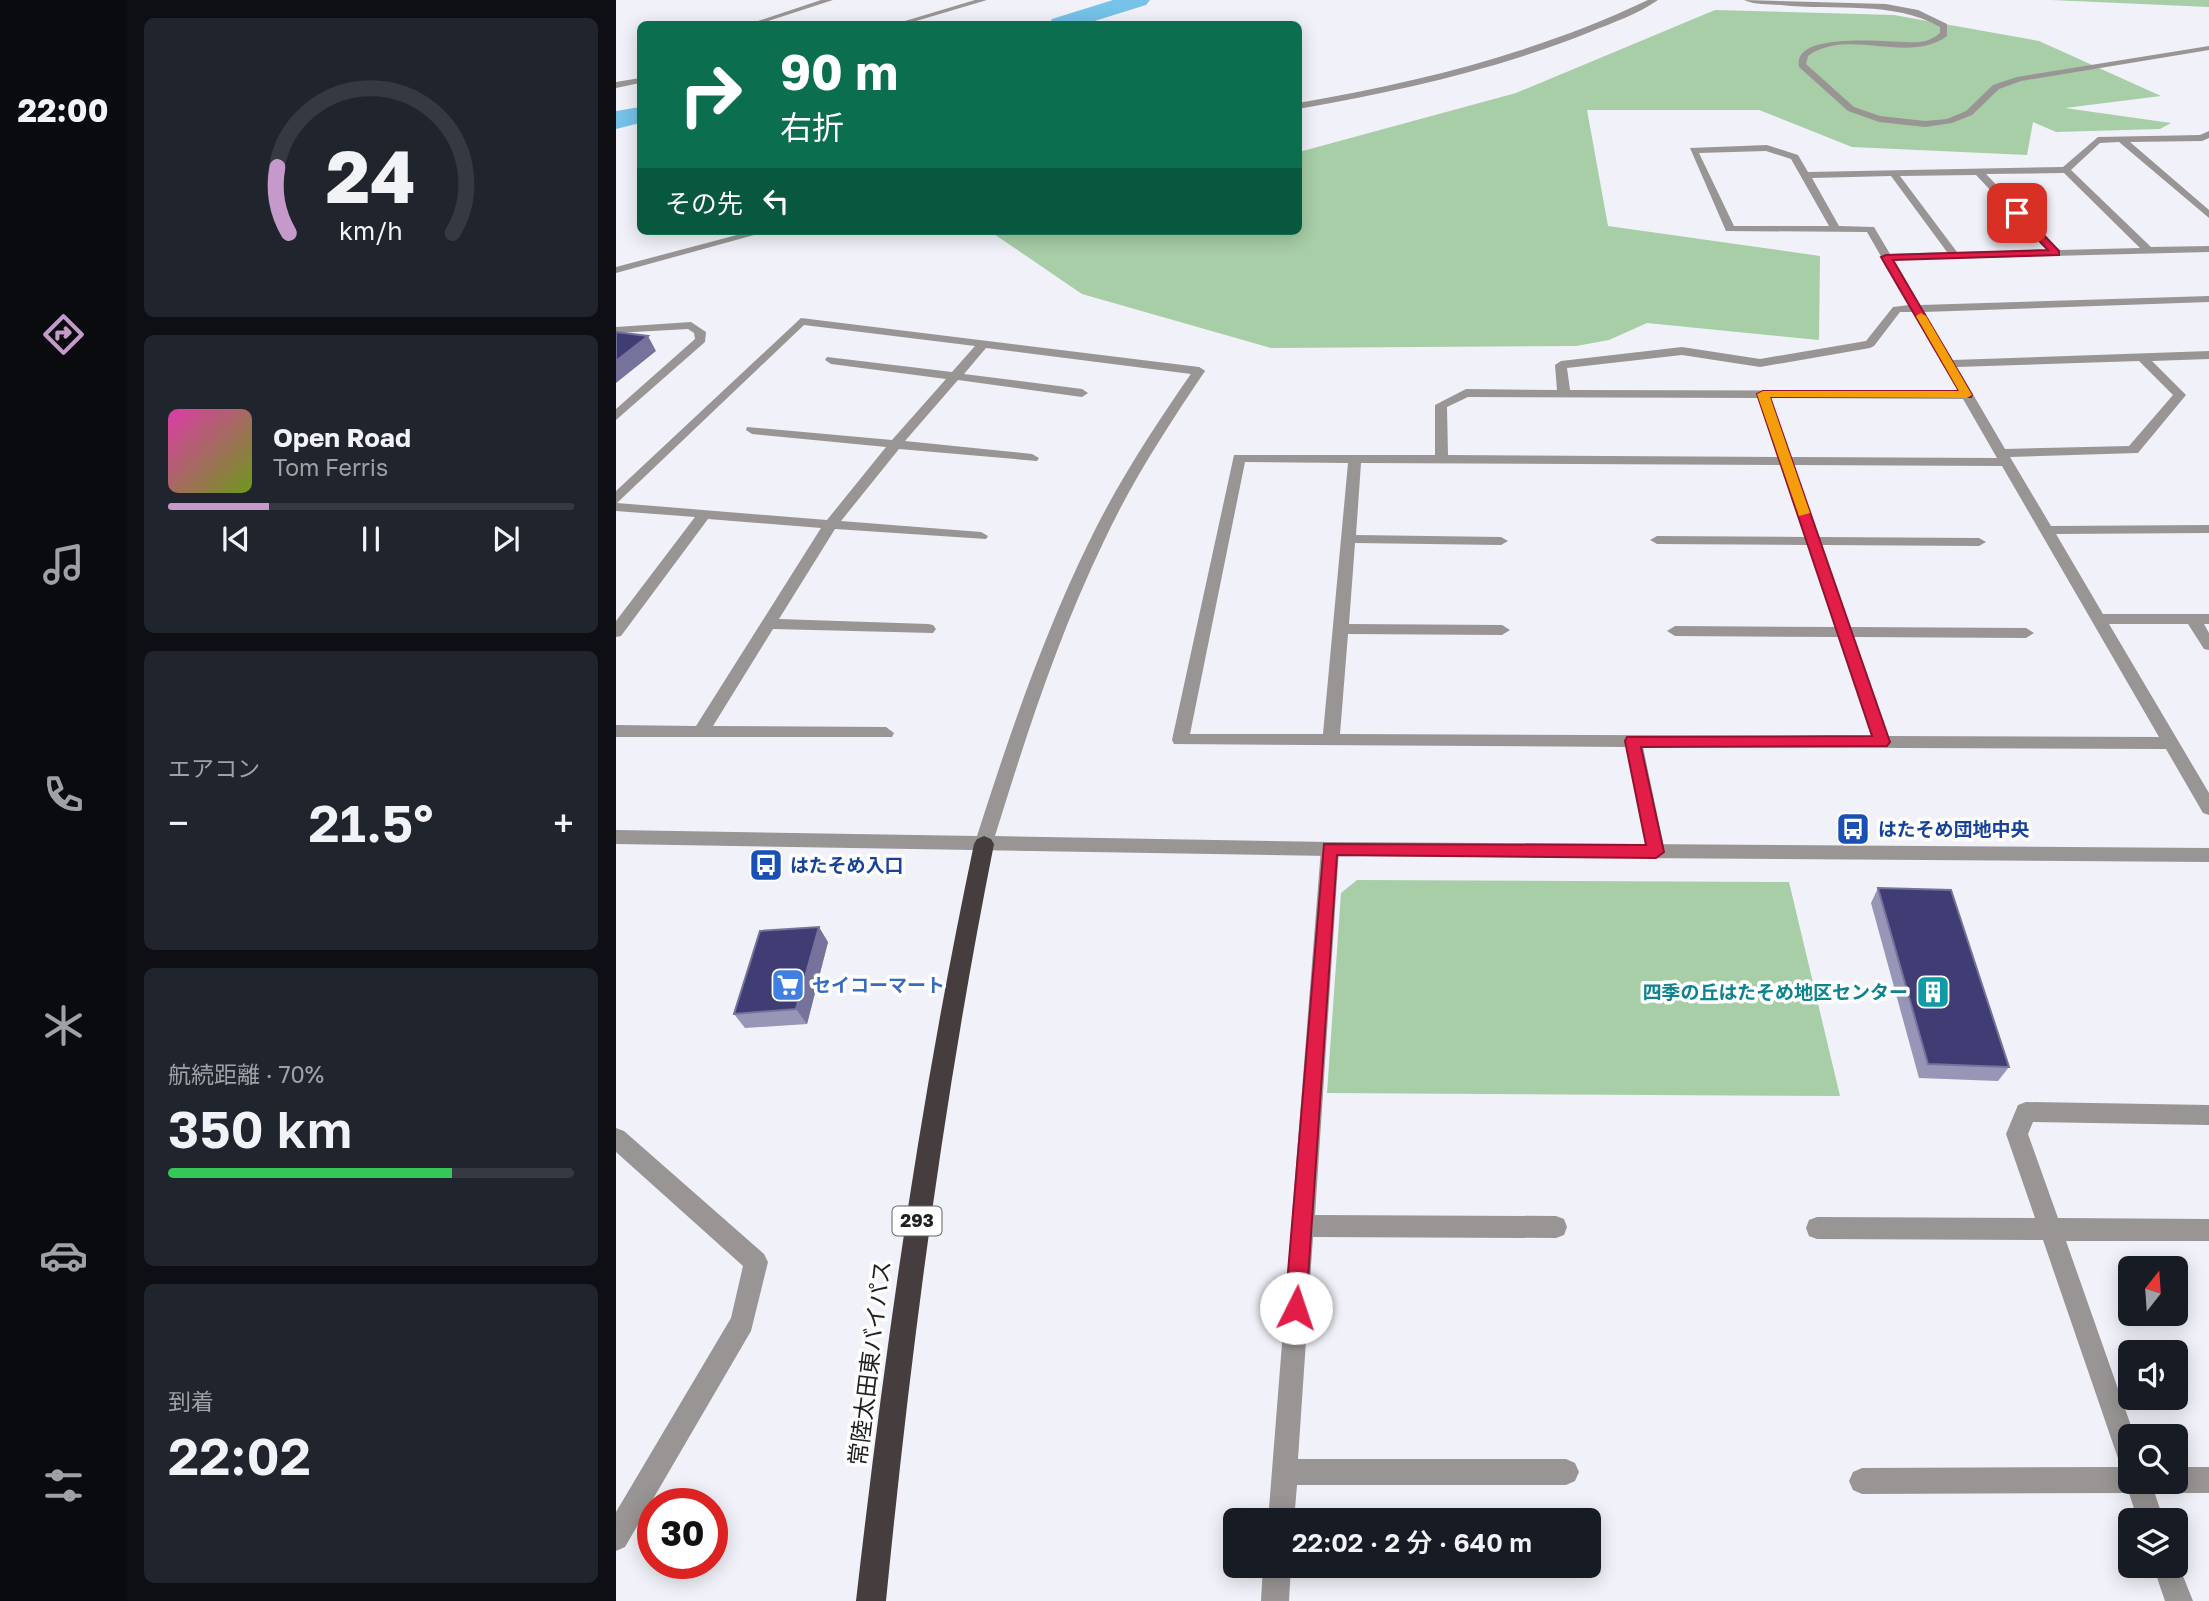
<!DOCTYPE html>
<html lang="ja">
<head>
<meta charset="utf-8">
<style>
  body { margin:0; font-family:"Golos Text","Noto Sans JP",sans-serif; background:#20242c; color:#f1f3f6; height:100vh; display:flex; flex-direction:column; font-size:26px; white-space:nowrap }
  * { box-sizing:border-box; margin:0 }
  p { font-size:23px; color:#9ea1a6 }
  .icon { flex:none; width:38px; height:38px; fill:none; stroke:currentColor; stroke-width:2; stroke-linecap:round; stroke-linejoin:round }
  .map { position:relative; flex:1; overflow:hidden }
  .sheet { display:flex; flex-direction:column; gap:18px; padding:18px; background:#0d0f14; width:490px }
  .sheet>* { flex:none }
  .top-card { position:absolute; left:21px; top:21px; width:665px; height:214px; border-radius:10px; box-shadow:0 4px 18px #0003; background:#0b6e4f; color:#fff; overflow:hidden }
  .needle { width:46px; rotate:17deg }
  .buttons { position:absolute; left:1502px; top:1256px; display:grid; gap:14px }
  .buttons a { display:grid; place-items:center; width:70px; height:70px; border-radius:10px; background:#171b24; box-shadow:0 4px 18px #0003; font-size:35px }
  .speed { position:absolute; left:21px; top:1488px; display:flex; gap:14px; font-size:35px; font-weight:700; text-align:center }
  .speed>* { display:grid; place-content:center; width:91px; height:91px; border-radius:50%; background:#171b24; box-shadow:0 4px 18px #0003; line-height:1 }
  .speed .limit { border:10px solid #d22; background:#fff; color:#111 }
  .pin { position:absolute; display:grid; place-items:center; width:60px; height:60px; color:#fff; margin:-30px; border-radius:14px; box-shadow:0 4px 10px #0006 }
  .me { position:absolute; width:77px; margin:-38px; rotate:4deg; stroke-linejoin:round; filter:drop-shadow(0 0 5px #0008) }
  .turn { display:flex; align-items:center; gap:24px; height:147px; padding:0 28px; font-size:32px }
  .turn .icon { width:91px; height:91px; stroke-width:2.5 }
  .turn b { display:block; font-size:49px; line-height:60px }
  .then { display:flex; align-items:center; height:66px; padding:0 28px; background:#0003; gap:14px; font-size:26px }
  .big { font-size:52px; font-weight:600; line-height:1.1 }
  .sheet .tile { flex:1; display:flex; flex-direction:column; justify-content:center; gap:10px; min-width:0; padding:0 24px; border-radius:10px; background:#20242c }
  .sheet .dial { align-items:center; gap:0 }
  .dial svg { height:182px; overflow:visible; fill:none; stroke:#363941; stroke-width:7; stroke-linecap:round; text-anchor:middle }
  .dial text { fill:#f1f3f6; stroke:none }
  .song { display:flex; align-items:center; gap:21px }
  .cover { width:84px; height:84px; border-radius:10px; background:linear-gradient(135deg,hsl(320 70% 55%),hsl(80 70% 35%)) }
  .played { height:7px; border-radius:4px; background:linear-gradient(90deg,#c59aca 25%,#363941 25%) }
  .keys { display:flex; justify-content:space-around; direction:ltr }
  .heat { display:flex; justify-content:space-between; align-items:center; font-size:38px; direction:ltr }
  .charge { height:10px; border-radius:5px; background:linear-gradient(90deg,#34c759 70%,#363941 0) }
  .trip { position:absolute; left:607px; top:1508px; width:378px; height:70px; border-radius:10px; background:#171b24; box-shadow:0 4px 18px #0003; font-weight:600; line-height:70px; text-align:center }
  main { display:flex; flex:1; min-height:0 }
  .dock { display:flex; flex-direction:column; width:126px; justify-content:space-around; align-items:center; background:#090b0e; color:#9ea1a6 }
  .dock .icon { width:49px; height:49px }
  .dock .on { color:#c59aca }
  .dock b { font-size:32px; color:#f1f3f6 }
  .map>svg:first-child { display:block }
  .green { fill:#a7cea6 }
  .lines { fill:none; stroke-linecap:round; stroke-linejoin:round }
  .river { fill:#76c2e8; fill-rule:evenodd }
  .minor { fill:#999595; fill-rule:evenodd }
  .tertiary { fill:#999595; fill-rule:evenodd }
  .trunk { fill:#463e3e; fill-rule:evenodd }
  .wall { fill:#9896b6 }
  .shaded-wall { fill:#75729c }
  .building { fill:#403c74; stroke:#75729c; stroke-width:2 }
  .route { fill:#e11d48; stroke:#92132f; stroke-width:2 }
  .slow { fill:#f59e0b }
  .labels { text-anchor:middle; stroke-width:7; stroke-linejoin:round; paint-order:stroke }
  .shield { fill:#fff; stroke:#636365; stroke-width:2 }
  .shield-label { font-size:18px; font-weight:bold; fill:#202023 }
  .transit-label { font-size:19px; font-weight:bold; fill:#164399; stroke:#fff; text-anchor:start }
  .shop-label { font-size:19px; font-weight:bold; fill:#366cbe; stroke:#fff; text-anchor:start }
  .culture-label { font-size:19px; font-weight:bold; fill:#0d838f; stroke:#fff; text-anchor:end }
  .near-street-label { font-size:23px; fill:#202023; stroke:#fff }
</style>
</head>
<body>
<main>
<nav class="dock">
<b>22:00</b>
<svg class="icon on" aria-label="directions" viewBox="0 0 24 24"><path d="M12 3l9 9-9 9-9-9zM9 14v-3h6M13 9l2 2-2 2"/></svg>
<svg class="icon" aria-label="music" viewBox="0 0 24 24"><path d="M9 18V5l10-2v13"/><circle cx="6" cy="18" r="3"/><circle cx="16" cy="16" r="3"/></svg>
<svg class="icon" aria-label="phone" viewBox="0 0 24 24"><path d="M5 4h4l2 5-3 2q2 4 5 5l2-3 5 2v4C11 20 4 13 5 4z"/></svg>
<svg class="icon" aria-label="climate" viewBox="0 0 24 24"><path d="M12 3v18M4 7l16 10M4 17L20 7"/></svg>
<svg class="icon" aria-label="car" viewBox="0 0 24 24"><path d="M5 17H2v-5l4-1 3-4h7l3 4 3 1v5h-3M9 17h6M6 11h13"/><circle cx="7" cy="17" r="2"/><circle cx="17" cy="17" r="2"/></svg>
<svg class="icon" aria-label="filters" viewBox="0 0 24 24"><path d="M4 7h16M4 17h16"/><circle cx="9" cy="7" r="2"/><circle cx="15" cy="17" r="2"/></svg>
</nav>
<section class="sheet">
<div class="tile dial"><svg viewBox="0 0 100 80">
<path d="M14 69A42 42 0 1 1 86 69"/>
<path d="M14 69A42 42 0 0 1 9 40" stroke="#c59aca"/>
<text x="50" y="56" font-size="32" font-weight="700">24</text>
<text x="50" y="72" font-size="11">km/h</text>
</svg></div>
<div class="tile">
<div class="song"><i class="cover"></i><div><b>Open Road</b><p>Tom Ferris</p></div></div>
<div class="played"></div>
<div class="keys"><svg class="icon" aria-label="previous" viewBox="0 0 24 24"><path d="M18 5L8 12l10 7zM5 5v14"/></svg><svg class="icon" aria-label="pause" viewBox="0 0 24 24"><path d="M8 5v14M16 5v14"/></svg><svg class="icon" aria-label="next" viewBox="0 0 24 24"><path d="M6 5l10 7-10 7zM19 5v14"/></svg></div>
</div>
<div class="tile"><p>エアコン</p>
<div class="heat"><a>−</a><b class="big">21.5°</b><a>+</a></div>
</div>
<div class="tile"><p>航続距離 · 70%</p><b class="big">350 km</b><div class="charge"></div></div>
<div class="tile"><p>到着</p><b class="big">22:02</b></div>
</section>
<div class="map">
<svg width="1593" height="1601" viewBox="0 0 1593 1601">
  <rect width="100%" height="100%" fill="#f1f1f9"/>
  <g class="green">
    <polygon points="1435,0 1593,0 1593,7"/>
    <polygon points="1099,10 1278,15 1423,41 1545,96 1449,108 1555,123 1544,129 1440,132 1417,122 1411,155 1236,147 1143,110 971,110 992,226 1204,256 1203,340 1031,323 993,340 960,346 655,348 466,294 378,234 391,231 682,231 683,152 900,93"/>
    <polygon points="741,880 1173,882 1224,1096 711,1093 725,893"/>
  </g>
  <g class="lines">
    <g class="river">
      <polygon points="497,0 534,0 530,5 469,24 433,24 436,19"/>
      <polygon points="24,107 24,123 0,129 0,111"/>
    </g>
    <g class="minor">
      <polygon points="205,0 217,0 143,24 133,24"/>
      <polygon points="359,0 371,0 290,24 279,24"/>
      <polygon points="24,78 24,83 0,88 0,82"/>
      <path d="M1593,131V138L1586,141L1514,142L1593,210V218L1503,142L1484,143L1455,170L1535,247L1593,246V252L1277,260L1304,305L1593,296V302L1308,312L1337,360L1593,351V359L1536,361L1570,395L1522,453L1394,457L1435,526L1593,525V533L1440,534L1487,614H1593V624H1588L1593,633V650L1588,649L1572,624H1493L1593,793V815L1587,813L1550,749L1027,747L1049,852L1046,857H1034L1031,852L1010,747L558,744L556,740L618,455H819V405L850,389L941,390L939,365L945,361L1066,347L1144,359L1250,341L1277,307L1293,305L1251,232L1110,231L1074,148L1151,145L1182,155L1192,172L1447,167L1482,137L1584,135ZM1150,151L1175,159L1213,226H1118L1083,153ZM1448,173L1524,248L1443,250L1370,174ZM1359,175H1360L1431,250L1341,252L1284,176ZM1275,176L1331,252L1274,254L1258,227L1223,226L1196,178ZM1284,312H1297L1343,391L954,390L951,368L1066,355L1144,367L1254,348L1258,346ZM1523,361L1557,395L1513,446L1389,449L1341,367ZM852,397L1142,398L1162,457L832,455L831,407ZM1155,398L1347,399L1381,458L1175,457ZM629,462L732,463L707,734H574ZM745,463L1165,465L1189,537L1041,536L1034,540L1041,544L1192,545L1219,627L1059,626L1051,631L1059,636L1222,637L1256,736L724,734L732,634L886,635L894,630L886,625L733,624L739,543L885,545L892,541L885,537L740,535ZM1178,465L1386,466L1543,737L1272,736L1238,637L1410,638L1418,633L1410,628L1234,627L1206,545L1363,546L1370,542L1363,538L1203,537Z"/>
      <path d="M185,318L583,367L589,371L583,375L370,348L348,374L466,389L472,393L466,397L342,380L289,441L416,454L423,458L421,461L283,449L225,521L365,532L372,536L370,539L219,529L163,619L312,624L317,625L320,629L317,633L157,629L97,726L270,727L278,733L276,737H0V725L80,726L205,528L92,519L5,636L0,637V621L79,517L0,511V491ZM188,325L359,346L336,372L211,357L209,360L215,364L330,379L276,440L131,427L130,430L136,434L270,447L211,520L1,503Z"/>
      <polygon points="75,322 90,332 89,342 0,420 0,409 79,339 78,333 72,329 0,333 0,327"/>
      <polygon points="714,842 720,844 723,849 699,1215 940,1216 948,1219 951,1227 948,1235 940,1238 697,1237 682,1459 950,1459 959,1463 963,1472 959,1481 950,1485 681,1485 678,1521 652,1521 705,849 708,844"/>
      <polygon points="1410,1102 1593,1105 1593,1125 1417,1122 1412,1134 1442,1218 1593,1219 1593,1241 1450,1241 1519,1437 1514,1437 1514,1482 1535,1482 1548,1521 1522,1521 1513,1493 1246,1494 1237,1490 1233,1481 1237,1472 1246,1468 1505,1467 1427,1240 1201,1239 1193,1236 1190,1228 1193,1220 1201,1217 1419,1218 1390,1134 1402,1105"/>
      <polygon points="0,1128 8,1131 148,1254 152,1262 135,1331 9,1547 0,1551 0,1512 115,1318 127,1266 0,1152"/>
      <polygon points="1559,1467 1593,1467 1593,1493 1559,1493 1550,1489 1547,1482 1559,1482"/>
      <polygon points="1559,1556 1577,1601 1549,1601 1537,1566 1559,1566"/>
      <polygon points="647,1566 675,1566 673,1601 645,1601"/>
    </g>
    <g class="tertiary">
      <path d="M1032,0H1042C1022,14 996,23 974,32C880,70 782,91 682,109V103C804,82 920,53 1032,0Z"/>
      <path d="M1128,0L1270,4L1302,10L1331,24V36C1292,65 1231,27 1192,56L1190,64L1238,107L1264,116L1309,121L1331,119L1350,111L1377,85L1401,77L1593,46V50L1405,81L1383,89L1356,115L1336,123L1309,127L1263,122L1232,111L1183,67C1175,28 1283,44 1304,42C1312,41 1318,38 1324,33V27C1277,0 1218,11 1165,5C1154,4 1138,5 1128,0Z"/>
      <polygon points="136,231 153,231 0,273 0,267"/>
      <path d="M583,367L589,371C552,426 516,481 488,541C442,636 410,736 379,836L714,842L1593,848V862L714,856L0,844V830L361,836C393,736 427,636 473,542C503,480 540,424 579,368Z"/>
    </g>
    <path class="trunk" d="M368,836L375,839L378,844C328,1095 295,1347 270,1601H240C269,1347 305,1094 358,844L361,839Z"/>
  </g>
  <g class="wall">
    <polygon points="1262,888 1393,1067 1382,1081 1303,1078 1255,903"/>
    <polygon points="212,942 191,1024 129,1028 118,1014"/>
  </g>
  <g class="shaded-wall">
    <polygon points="32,336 40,351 0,383 0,361"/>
    <polygon points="203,927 212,942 191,1024 180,1009"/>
  </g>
  <g class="building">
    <polygon points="0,332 32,336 0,361"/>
    <polygon points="1262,888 1335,890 1393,1067 1312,1064"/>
    <polygon points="203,927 180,1009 118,1014 144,931"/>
  </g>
  <polygon class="route" points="1398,211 1405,211 1443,251 1443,255 1277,260 1356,395 1355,397 1154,397 1274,742 1271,746 1025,747 1048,852 1040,858 721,855 690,1308 687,1315 680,1319 672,1315 669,1308 708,844 1030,845 1009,741 1011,737 1256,736 1141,394 1147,391 1343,391 1265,257 1270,255 1432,250 1398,215"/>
  <polygon class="slow" points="1305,313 1310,316 1356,395 1351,398 1154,397 1194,513 1183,516 1141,394 1147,391 1343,391 1300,316"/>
  <defs>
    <symbol id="bus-square" viewBox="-11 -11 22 22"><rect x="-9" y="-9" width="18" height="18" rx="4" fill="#1a4fb4" stroke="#fff"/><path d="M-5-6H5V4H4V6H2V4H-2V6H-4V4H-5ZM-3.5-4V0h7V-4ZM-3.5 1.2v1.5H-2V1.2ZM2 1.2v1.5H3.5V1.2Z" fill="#fff"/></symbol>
    <symbol id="supermarket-square" viewBox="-11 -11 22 22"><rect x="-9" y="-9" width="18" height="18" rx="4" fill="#3f7fe0" stroke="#fff"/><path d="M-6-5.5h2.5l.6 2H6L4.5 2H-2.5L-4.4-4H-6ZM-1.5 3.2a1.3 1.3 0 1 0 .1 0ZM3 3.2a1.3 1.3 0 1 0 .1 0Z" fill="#fff"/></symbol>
    <symbol id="building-square" viewBox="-11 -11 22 22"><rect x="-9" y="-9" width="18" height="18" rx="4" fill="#0f9aa8" stroke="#fff"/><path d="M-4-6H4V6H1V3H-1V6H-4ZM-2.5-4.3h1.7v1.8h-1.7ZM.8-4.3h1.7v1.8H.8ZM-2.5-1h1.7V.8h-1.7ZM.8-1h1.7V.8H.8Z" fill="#fff"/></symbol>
  </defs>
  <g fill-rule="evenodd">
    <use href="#bus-square" x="1218" y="810" width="38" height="38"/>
    <use href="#bus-square" x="131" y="846" width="38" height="38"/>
    <use href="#supermarket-square" x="153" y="966" width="38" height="38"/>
    <use href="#building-square" x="1298" y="973" width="38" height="38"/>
  </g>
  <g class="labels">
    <rect class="shield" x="276.5" y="1206.5" width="49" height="29" rx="5"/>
    <g class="shield-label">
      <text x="301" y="1227">293</text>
    </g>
    <g class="transit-label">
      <text x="1262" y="836">はたそめ団地中央</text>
      <text x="174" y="872">はたそめ入口</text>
    </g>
    <g class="shop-label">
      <text x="196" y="992">セイコーマート</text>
    </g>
    <g class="culture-label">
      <text x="1292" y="999">四季の丘はたそめ地区センター</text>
    </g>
    <g class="near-street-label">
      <text transform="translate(254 1363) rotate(-83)" y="8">常陸太田東バイパス</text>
    </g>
  </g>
</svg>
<div class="buttons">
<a><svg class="needle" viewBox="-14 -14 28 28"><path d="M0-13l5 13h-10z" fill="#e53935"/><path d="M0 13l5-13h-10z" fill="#9ea1a6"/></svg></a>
<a><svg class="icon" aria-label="sound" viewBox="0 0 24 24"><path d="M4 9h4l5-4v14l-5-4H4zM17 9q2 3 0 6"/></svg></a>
<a><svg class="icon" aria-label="search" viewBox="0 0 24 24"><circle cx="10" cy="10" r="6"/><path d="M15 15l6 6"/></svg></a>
<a><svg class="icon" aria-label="layers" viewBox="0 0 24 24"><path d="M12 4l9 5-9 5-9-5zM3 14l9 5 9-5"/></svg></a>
</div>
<div class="speed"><div class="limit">30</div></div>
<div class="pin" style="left:1401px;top:213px;background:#d93025"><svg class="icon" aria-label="arrive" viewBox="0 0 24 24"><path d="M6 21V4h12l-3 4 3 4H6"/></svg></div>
<svg class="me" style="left:680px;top:1308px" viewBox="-20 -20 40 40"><circle r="19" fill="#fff"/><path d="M0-13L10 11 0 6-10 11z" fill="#e11d48"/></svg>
<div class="trip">22:02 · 2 分 · 640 m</div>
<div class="top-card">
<div class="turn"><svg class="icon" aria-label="right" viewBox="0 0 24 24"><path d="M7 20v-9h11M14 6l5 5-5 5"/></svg><div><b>90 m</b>右折</div></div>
<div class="then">その先<svg class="icon" aria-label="left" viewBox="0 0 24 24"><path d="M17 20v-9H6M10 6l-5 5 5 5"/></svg></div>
</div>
</div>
</main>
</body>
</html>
